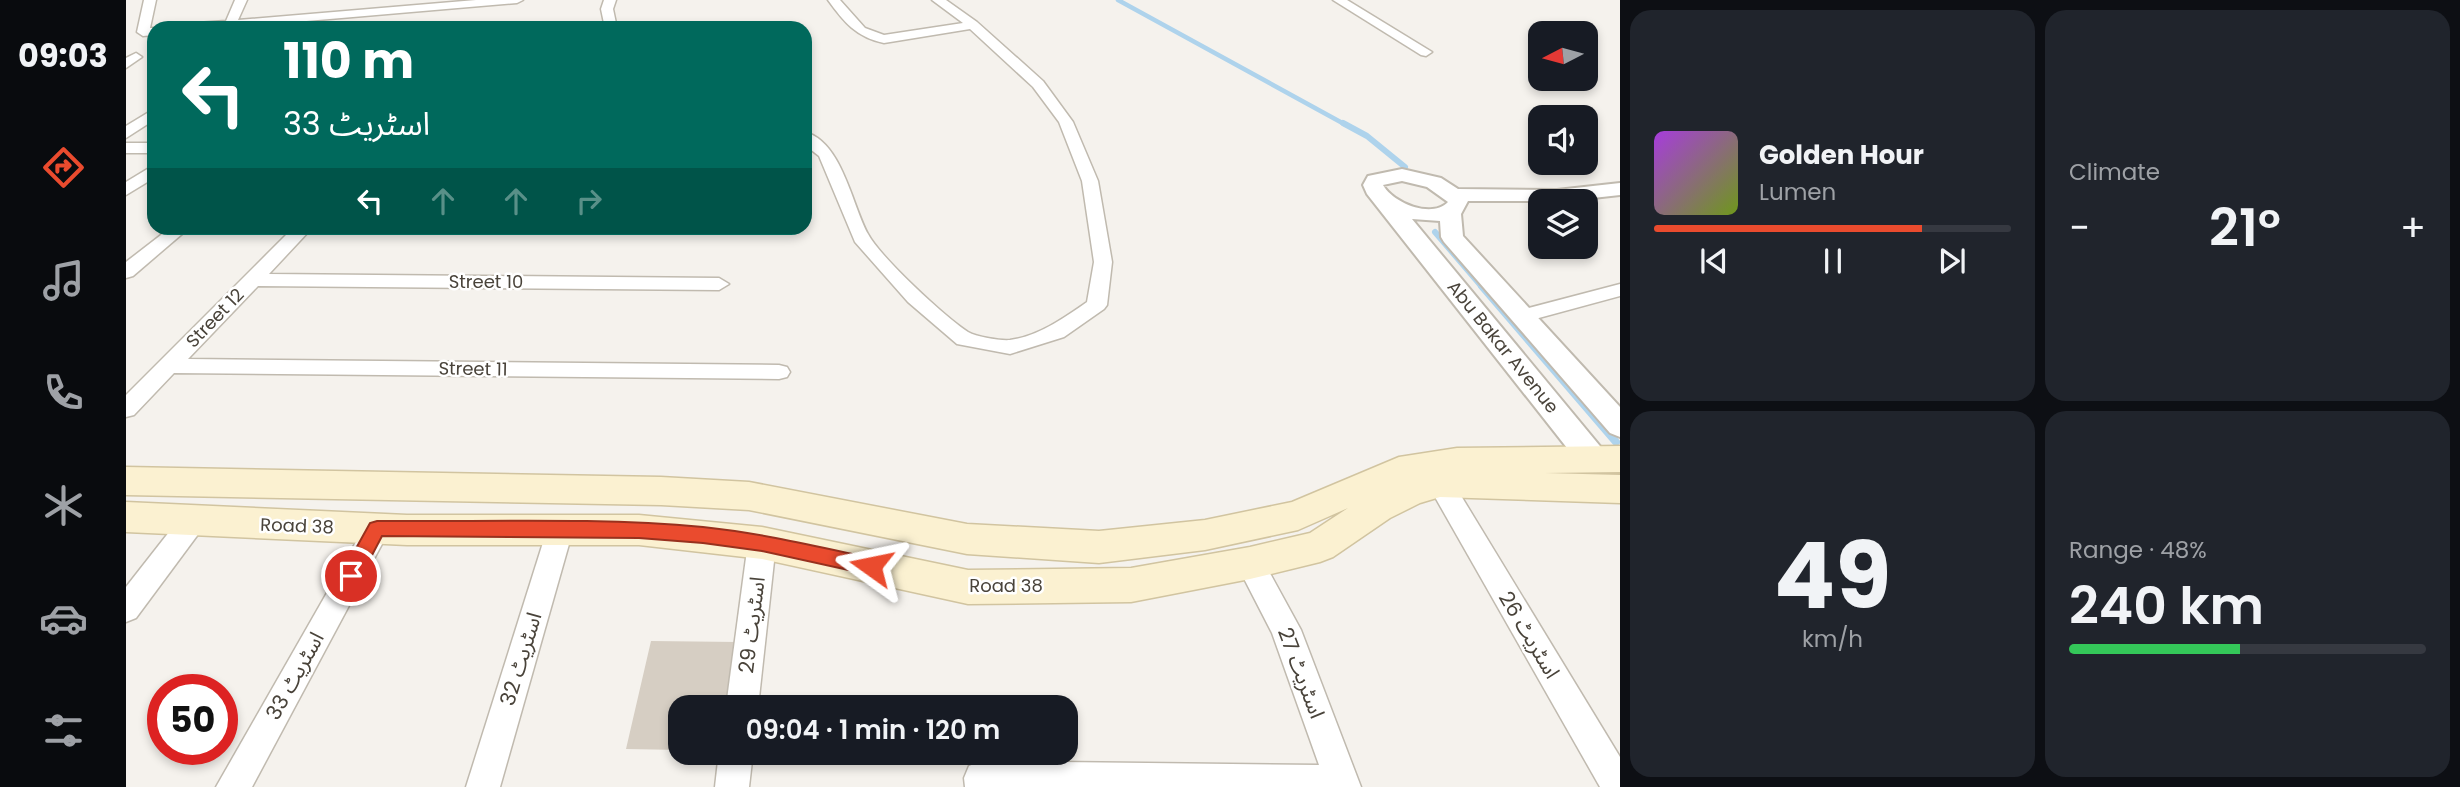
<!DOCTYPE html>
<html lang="en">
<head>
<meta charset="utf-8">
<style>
  body { margin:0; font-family:Poppins,"Noto Sans Arabic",sans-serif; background:#20242c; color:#f1f3f6; height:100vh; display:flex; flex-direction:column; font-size:26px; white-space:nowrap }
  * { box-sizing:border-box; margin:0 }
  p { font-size:23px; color:#9ea1a6 }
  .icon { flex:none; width:38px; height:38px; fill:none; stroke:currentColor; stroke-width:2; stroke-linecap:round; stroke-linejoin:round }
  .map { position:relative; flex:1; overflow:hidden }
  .side { display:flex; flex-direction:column; gap:10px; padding:10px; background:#0d0f14; width:840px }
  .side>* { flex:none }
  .guide { position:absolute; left:21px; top:21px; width:665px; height:214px; border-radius:21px; box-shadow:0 4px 10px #0003; background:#00695c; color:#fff; overflow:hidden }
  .needle { width:46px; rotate:264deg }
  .fabs { position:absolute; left:1402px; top:21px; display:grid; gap:14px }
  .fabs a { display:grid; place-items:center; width:70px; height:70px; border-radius:14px; background:#171b24; box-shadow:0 4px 10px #0003; font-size:35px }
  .speed { position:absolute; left:21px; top:674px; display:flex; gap:14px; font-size:35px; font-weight:700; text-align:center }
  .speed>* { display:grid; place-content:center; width:91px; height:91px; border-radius:50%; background:#171b24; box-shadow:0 4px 10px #0003; line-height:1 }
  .speed .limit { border:10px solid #d22; background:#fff; color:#111 }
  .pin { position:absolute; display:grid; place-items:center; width:60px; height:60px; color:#fff; margin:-30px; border:4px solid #fff; border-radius:50%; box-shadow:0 2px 7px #0007 }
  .me { position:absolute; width:77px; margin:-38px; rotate:282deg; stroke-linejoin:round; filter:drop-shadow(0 0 5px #0008) }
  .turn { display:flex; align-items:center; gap:24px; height:147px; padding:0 21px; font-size:32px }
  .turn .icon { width:91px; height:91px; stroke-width:2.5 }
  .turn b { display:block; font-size:49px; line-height:60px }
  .lanes { display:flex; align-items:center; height:66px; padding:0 21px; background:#0003; justify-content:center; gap:35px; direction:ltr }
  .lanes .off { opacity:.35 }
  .big { font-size:52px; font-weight:600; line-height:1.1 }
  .side .card { flex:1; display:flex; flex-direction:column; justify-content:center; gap:10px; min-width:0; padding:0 24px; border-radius:21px; background:#20242c }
  .side .dial { align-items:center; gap:0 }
  .dial b { font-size:91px; line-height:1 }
  .song { display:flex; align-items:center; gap:21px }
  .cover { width:84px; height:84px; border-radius:10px; background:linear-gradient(135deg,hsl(280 70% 55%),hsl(80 70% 35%)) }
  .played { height:7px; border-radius:4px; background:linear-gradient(90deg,#ea4b2e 75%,#363941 75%) }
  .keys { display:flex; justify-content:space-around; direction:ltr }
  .heat { display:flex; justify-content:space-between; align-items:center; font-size:38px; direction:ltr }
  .charge { height:10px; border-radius:5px; background:linear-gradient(90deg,#34c759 48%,#363941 0) }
  .side .tiles { flex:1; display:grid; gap:10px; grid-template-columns:repeat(2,1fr) }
  .trip { position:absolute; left:542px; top:695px; width:410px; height:70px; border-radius:21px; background:#171b24; box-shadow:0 4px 10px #0003; font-weight:600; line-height:70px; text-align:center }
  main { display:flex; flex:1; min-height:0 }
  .tabs { display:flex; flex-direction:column; width:126px; justify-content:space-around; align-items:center; background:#090b0e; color:#9ea1a6 }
  .tabs .icon { width:49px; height:49px }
  .tabs .active { color:#ea4b2e }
  .tabs b { font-size:32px; color:#f1f3f6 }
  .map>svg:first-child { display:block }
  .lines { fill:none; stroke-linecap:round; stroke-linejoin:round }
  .stream-far2 { stroke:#aed3ec; stroke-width:4.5 }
  .stream-far1 { stroke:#aed3ec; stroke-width:6 }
  .stream { stroke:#aed3ec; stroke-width:8 }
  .building { fill:#d6cec3 }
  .minor-casing { stroke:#c0baaf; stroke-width:3 }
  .tertiary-casing { stroke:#c0baaf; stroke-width:4 }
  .secondary-casing { stroke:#d1c4a0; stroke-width:3 }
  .minor { fill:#fff; fill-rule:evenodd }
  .tertiary { fill:#fff; fill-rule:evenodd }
  .secondary { fill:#fbf1d1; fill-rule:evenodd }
  .route { fill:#ea4b2e; stroke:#98311e; stroke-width:2 }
  .labels { text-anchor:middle; stroke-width:5; stroke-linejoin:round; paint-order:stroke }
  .street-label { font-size:18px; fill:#49433a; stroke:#fff }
  .near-street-label { font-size:21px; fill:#49433a; stroke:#fff }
</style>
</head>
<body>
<main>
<nav class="tabs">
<b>09:03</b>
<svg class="icon active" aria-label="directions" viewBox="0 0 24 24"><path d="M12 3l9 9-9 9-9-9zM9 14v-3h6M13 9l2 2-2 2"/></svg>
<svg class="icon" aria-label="music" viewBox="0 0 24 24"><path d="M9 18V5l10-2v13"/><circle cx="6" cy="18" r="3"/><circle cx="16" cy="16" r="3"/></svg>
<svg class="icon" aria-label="phone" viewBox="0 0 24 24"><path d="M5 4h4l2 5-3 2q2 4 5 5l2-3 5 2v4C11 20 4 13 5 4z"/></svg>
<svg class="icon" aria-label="climate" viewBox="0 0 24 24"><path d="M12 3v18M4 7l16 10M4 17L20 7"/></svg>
<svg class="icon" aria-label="car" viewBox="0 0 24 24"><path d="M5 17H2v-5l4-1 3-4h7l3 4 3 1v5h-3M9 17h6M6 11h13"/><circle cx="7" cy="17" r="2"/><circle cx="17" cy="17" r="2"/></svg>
<svg class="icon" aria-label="filters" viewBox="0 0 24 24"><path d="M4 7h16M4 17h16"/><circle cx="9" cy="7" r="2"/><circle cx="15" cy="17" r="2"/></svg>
</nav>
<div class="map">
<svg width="1494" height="787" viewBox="0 0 1494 787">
  <rect width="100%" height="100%" fill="#f5f2ed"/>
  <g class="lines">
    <polyline class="stream-far2" points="992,0 1220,125"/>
    <g class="stream-far1">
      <polyline points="1217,123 1241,136 1279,167"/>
      <polyline points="1309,232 1357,288"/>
    </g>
    <polyline class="stream" points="1356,286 1490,442"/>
  </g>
  <polygon class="building" points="525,641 612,642 603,707 555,707 555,750 500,749"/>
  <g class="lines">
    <defs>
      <g id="minor">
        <polygon points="18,0 30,0 24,28 31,28 28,28 28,35 17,36 11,32"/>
        <polygon points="109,0 121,0 112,20 350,0 397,0 391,3 99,28 50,28 56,24 100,21"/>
        <polygon points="478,0 490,0 487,9 491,28 479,28 475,9"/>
        <path d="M702,0H714L739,28L758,35L837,23L806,0H820L851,22L917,81L947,122L972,181L986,262L981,305L978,309L938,337L884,354L831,344L782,302L729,242L693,156L679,145V132C716,142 726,205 742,234C755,258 819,317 842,332C851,337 875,341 884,340C913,336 938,318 961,302L968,262L956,181L933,122L907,87L844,29L758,43C730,37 718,22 702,0Z"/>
        <polygon points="1207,0 1221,0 1306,52 1300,56 1295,55"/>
        <polygon points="10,53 16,57 0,68 0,58"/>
        <polygon points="28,109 28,120 0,138 0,126"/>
        <rect x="0" y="143" width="28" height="10"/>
        <polygon points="28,165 28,178 0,195 0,182"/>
        <polygon points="44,228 63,228 7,276 0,278 0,262"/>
        <polygon points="167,228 186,228 143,274 593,278 603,284 593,290 132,286 62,359 653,365 661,367 664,372 661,377 653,379 48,373 8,415 0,417 0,395"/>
        <polygon points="1494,284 1494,296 1398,322 1391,321 1388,316 1391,311"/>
        <polygon points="1314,473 1323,476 1494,757 1494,787 1474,787 1301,483 1305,476"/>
        <polygon points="67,510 76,513 80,521 76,529 10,618 0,622 0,587 58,513"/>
        <polygon points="251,518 260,521 264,529 126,787 90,787 242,521"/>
        <polygon points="434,519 443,522 447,530 374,787 340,787 421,530 425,522"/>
        <polygon points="636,532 646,535 650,543 632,707 600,707 622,543 626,535"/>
        <polygon points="1124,551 1134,555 1175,630 1235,787 839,787 838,778 843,766 855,761 1193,765 1146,633 1110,563 1114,555"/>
        <polygon points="593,752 627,752 623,787 589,787"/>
      </g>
      <path id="tertiary" d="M1276,169L1315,178L1332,189L1431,190L1494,183V195L1440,201H1342L1335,214L1337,236L1494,407V437L1484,433L1318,242L1315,237L1314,221L1286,219L1478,451L1482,459L1478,467L1467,470L1456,467L1241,194L1237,185L1242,176ZM1276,181L1301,187L1322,202C1306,219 1267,203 1257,185Z"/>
      <polygon id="secondary" points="1494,446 1494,472 1419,473 1494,475 1494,503 1314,497 1294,503 1264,518 1207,557 1194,562 1124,579 1005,602 842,604 636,559 513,545 281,545 0,532 0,502 281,515 513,515 636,527 842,570 1005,568 1124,547 1184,533 1222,508 1172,530 1079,550 973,563 841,554 623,510 535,505 0,495 0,467 535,477 623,482 841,524 973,531 1079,520 1166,502 1273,457 1331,448"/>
    </defs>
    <use href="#minor" class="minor-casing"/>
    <use href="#tertiary" class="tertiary-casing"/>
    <use href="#secondary" class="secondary-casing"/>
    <use href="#minor" class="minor"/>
    <use href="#tertiary" class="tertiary"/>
    <use href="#secondary" class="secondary"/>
  </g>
  <path class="route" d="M251,521C359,522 469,517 577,527C634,533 689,546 745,558L752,561L755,566L752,572L745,575L636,551L577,543L513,538L256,536L232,582L225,584L218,582L215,576L218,570L244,523Z"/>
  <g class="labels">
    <g class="street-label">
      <text x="360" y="288">Street 10</text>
      <text transform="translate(89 318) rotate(-46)" y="6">Street 12</text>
      <text transform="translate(1377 347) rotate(51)" y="6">Abu Bakar Avenue</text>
      <text transform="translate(347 369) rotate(1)" y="6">Street 11</text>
      <text transform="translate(171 526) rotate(2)" y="6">Road 38</text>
      <text x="880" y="592">Road 38</text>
    </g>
    <g class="near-street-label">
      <text transform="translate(626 625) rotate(-83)" y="7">اسٹریٹ 29</text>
      <text transform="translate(1403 635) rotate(59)" y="7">اسٹریٹ 26</text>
      <text transform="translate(395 659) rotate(-73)" y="7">اسٹریٹ 32</text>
      <text transform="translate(1175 673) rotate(69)" y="7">اسٹریٹ 27</text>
      <text transform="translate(169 676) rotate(-61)" y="7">اسٹریٹ 33</text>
    </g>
  </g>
</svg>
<div class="fabs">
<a><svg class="needle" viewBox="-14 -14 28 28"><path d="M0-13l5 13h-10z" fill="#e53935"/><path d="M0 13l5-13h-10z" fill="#9ea1a6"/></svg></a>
<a><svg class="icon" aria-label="sound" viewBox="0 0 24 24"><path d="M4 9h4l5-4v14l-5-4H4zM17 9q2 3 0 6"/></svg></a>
<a><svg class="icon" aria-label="layers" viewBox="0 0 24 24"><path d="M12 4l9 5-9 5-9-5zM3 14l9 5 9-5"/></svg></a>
</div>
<div class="speed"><div class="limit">50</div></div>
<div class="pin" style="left:225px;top:576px;background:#d93025"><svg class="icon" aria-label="arrive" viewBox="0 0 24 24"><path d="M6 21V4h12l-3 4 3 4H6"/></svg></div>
<svg class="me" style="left:745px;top:566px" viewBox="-20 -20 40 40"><path d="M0-17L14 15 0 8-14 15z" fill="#ea4b2e" stroke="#fff" stroke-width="4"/></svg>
<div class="trip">09:04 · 1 min · 120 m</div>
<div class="guide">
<div class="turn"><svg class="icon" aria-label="left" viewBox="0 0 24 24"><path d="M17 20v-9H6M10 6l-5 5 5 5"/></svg><div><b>110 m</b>اسٹریٹ 33</div></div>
<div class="lanes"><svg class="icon" aria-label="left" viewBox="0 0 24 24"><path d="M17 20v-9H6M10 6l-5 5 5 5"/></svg><svg class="icon off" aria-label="ahead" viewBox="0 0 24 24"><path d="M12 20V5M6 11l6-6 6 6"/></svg><svg class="icon off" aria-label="ahead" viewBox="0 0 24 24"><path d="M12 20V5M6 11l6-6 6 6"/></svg><svg class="icon off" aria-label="right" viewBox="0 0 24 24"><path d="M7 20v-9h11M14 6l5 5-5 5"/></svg></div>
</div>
</div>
<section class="side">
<div class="tiles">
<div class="card">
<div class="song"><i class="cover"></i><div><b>Golden Hour</b><p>Lumen</p></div></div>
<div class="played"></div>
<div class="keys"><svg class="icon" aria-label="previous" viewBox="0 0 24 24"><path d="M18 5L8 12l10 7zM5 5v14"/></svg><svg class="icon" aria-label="pause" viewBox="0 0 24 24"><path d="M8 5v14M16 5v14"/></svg><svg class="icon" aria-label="next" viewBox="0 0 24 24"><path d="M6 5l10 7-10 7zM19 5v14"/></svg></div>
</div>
<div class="card"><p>Climate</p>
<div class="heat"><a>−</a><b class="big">21°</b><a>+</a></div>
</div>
<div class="card dial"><b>49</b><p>km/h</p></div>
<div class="card"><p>Range · 48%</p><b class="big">240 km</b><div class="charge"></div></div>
</div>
</section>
</main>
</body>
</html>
